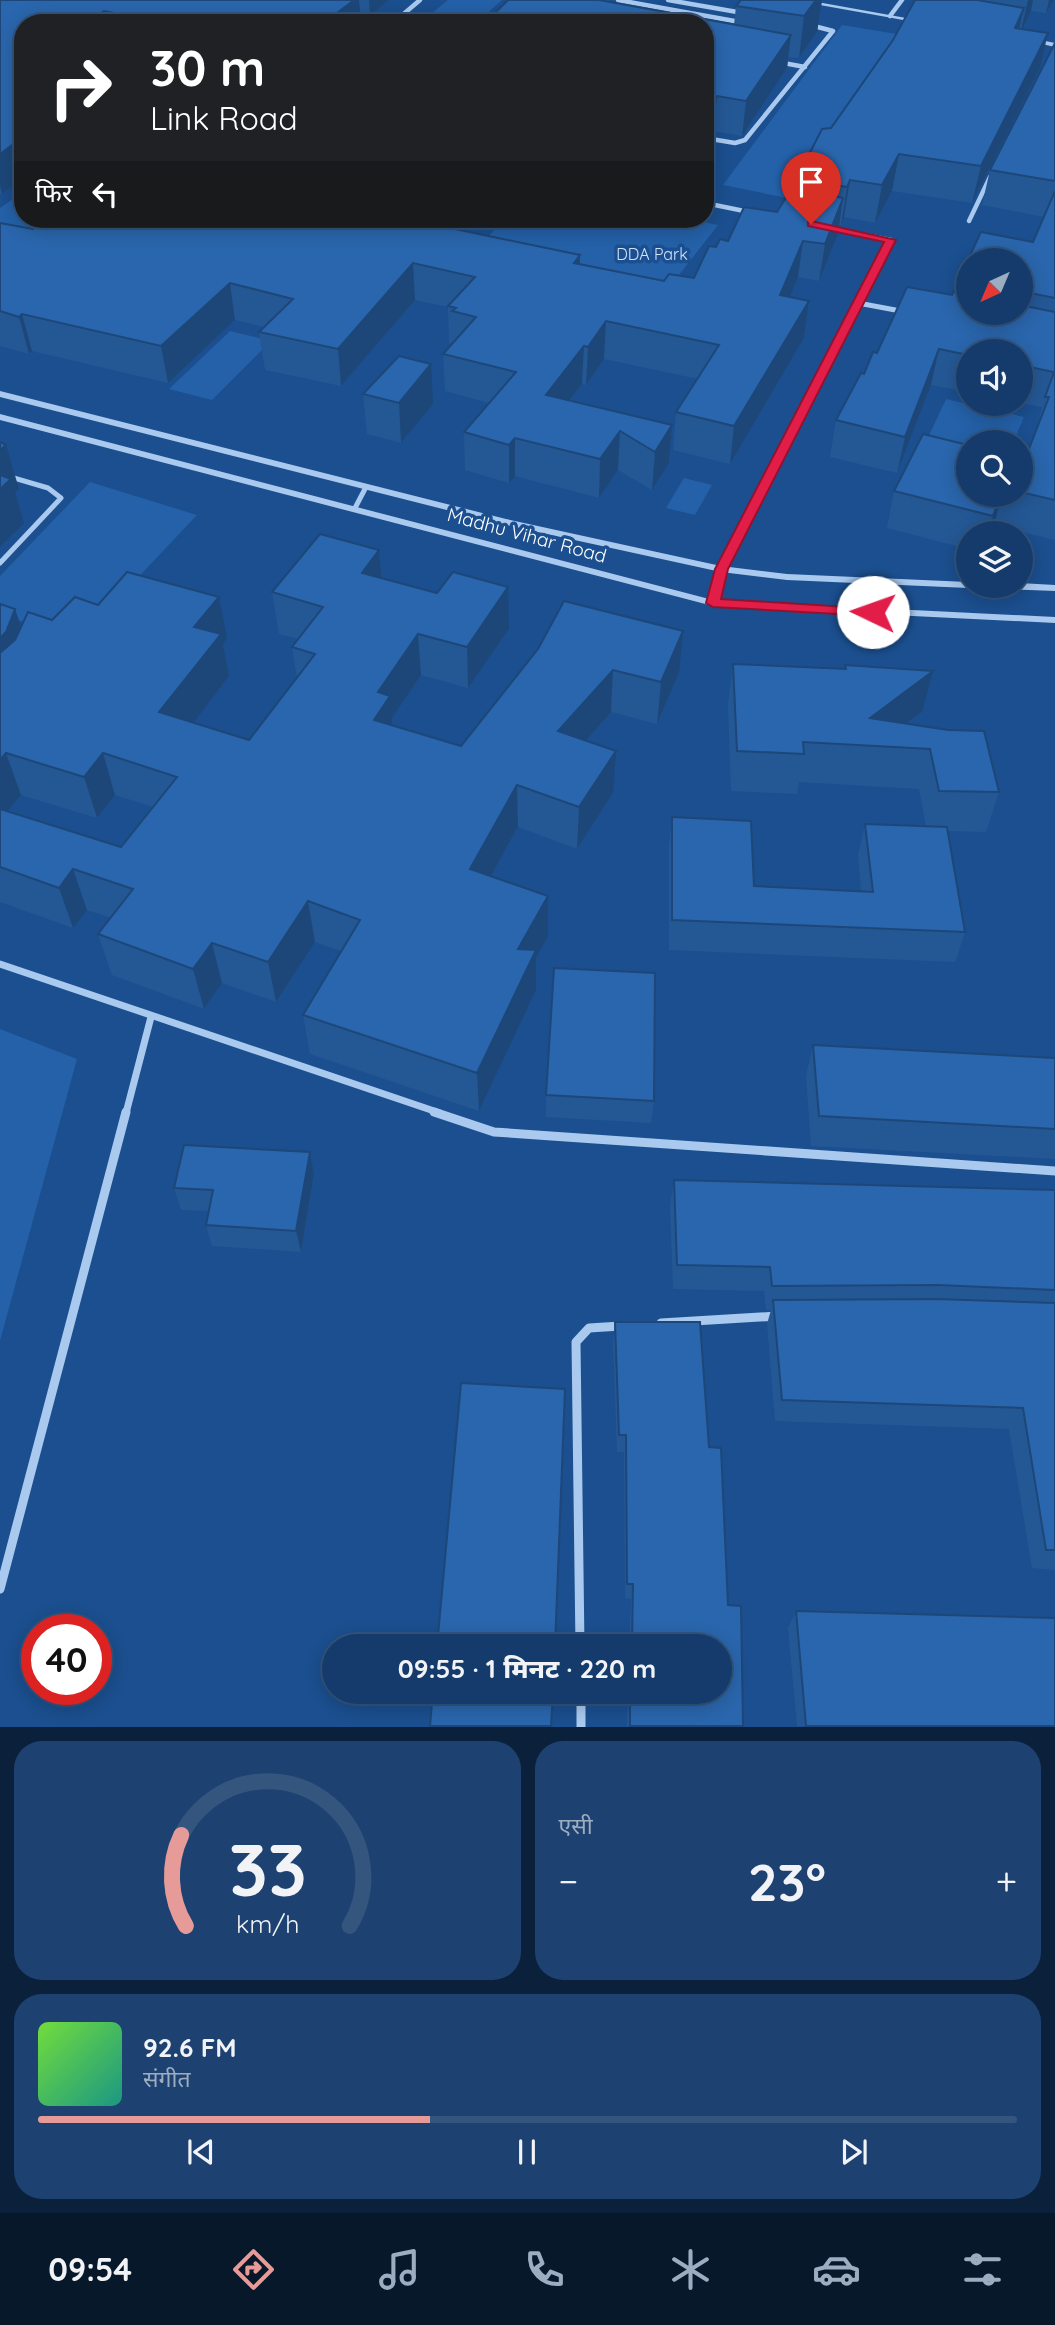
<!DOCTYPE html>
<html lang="hi">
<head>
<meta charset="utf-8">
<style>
  body { margin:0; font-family:Quicksand,"Noto Sans Devanagari",sans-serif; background:#1d4271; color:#f1f3f6; height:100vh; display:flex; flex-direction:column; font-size:26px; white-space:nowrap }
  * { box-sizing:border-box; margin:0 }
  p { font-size:23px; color:#9dadc1 }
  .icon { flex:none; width:38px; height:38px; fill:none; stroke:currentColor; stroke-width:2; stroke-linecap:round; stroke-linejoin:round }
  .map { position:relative; height:1727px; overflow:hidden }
  .side { display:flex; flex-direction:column; gap:14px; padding:14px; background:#0b203b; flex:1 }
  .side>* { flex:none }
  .top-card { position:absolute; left:14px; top:14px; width:700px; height:214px; border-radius:28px; box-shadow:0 4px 18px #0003,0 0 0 2px #33557e; background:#202124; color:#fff; overflow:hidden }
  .needle { width:46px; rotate:224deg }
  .controls { position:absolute; left:956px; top:248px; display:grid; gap:14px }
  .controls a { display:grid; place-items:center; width:77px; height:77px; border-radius:50%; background:#143b6b; box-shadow:0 4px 18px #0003,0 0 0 2px #33557e; font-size:35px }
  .speed { position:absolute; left:21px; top:1614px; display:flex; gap:14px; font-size:35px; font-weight:700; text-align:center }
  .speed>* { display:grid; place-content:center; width:91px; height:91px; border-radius:50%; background:#143b6b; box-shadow:0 4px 18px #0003,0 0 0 2px #33557e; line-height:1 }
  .speed .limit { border:10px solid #d22; background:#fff; color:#111 }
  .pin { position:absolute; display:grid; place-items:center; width:60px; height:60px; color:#fff; margin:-72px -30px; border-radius:50% 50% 50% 0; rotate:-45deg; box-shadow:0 0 7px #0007 }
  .pin .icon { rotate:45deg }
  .me { position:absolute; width:77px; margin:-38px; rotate:273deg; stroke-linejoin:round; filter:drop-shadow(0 0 5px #0008) }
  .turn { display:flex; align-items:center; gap:24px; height:147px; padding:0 21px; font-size:32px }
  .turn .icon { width:91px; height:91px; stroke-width:2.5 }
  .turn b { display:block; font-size:49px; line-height:60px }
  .then { display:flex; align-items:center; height:66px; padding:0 21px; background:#0003; gap:14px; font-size:26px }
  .big { font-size:52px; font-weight:800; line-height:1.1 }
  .side .widget { flex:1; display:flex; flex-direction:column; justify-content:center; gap:10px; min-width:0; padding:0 24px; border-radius:28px; background:#1d4271 }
  .side .dial { align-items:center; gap:0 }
  .dial svg { height:182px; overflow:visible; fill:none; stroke:#33557e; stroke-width:7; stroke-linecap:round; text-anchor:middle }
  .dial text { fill:#f1f3f6; stroke:none }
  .song { display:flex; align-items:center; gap:21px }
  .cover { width:84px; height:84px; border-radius:10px; background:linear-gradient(135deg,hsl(100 70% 55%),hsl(170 70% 35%)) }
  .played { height:7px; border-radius:4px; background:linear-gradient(90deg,#e69b98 40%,#33557e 40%) }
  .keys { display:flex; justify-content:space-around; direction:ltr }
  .heat { display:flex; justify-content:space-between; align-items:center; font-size:38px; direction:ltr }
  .side .tiles { flex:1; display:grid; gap:14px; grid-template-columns:1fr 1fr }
  .widget:last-child { grid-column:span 2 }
  .trip { position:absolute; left:322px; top:1634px; width:410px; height:70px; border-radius:35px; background:#143b6b; box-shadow:0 4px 18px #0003,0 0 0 2px #33557e; font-weight:800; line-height:70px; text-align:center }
  .tab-bar { display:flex; height:112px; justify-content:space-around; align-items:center; background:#08182b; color:#9dadc1 }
  .tab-bar .icon { width:49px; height:49px }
  .tab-bar .selected { color:#e69b98 }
  .tab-bar b { font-size:32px; color:#f1f3f6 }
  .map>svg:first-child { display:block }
  .green { fill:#2461a8 }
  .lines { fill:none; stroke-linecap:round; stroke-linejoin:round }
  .minor-far3 { stroke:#a9c9ee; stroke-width:4.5 }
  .minor-far2 { stroke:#a9c9ee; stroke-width:5 }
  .minor-far1 { stroke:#a9c9ee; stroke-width:7 }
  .minor { stroke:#a9c9ee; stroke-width:9 }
  .tertiary { fill:#a9c9ee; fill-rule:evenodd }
  .wall { fill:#245895; fill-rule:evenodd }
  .shaded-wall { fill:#1d4779 }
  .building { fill:#2a66ad; stroke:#1d4779; stroke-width:2 }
  .route { fill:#e11d48; stroke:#92132f; stroke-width:2 }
  .labels { text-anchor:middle; stroke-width:7; stroke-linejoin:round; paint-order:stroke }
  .far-park-label { font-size:16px; fill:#cfe3fa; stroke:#1b4f8f }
  .street-label { font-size:19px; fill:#fff; stroke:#1b4f8f }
</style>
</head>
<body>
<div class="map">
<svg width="1055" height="1727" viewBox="0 0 1055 1727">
  <rect width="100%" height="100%" fill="#1b4f8f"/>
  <g class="green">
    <polygon points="448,0 502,0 476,23 420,23"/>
    <polygon points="842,25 897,34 787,198 723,185"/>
    <polygon points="23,192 23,219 49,219 0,269 0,208"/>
    <polygon points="505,219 689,219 718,225 665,293 476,249"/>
    <polygon points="230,331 271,341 212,400 169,389"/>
    <polygon points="946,399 1024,417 1013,443 968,443 968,469 919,457"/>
    <polygon points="684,478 712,485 695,515 666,508"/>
    <polygon points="90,482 197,515 79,640 0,614 0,576"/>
    <polygon points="0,1029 77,1059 0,1341"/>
  </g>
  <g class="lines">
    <g class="minor-far3">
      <polyline points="618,0 740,22"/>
      <polyline points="668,0 743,13"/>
      <polyline points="353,16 387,23"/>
      <polyline points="890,16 902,0"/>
      <polyline points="393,23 420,0"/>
      <polyline points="778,62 805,67"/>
      <polyline points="705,138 735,143 745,140 833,31 810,25"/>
      <polyline points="705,203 749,212"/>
      <polyline points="969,221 990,177"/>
      <polyline points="829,228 891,240 871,279"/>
    </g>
    <g class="minor-far2">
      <polyline points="858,303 906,312"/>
      <polyline points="0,474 48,488 61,498 0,563"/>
      <polyline points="355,508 366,487"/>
      <polyline points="713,603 721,569 872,278"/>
    </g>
    <g class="minor-far1">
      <polyline points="0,964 440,1113"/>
      <polyline points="126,1113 151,1017"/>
    </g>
    <g class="minor">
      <polyline points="434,1112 494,1132 1055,1171"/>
      <polyline points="661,1323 778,1316"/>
      <polyline points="0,1589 126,1112"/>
      <polyline points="580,1647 576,1342 589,1328 621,1326"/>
      <polyline points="581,1692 581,1727"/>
    </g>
    <g class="tertiary">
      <polygon points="792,0 806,0 923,21 920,23"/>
      <polygon points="1031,38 1055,43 1055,47 1029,41 1028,40"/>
      <polygon points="0,391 506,519 721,566 787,574 968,582 968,586 972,586 968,588 787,580 721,572 506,525 0,397"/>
      <polygon points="0,414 713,600 1055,617 1055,623 713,606 0,420"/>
      <polygon points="1020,583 1055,585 1055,591 1006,589 1001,586 1020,586"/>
    </g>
  </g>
  <g class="wall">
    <polygon points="0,0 389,0 370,15 360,13 361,23 23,23 23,179 2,194 0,194"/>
    <polygon points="508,0 610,0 608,2 734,25 736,6 822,0 817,32 799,58 788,57 787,68 742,136 714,131 711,134 705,134 705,23 487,21"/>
    <polygon points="915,0 1054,0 1046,13 1031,11 1022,29 1040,68 972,203 892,191 875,223 844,217 841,225 839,225 838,234 819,281 798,277 789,297 809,301 804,338 730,464 673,450 676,412 698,379 604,359 586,385 582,384 570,401 672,425 669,463 652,490 618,470 599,498 515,476 509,483 465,470 464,432 489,403 445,391 443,354 452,344 449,343 448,307 415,300 341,386 265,370 259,332 264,327 235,320 168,383 32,351 29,354 0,346 0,223 33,229 31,219 446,219 440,226 580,255 580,264 664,281 694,278 716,247 777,212 796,189 797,178 893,40"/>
    <path d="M1055,43V540L994,525L990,534H968V549L887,528L894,491L923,434L968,445V495H1020V458L1025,459L1036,433L1042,407L1020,403V352H968V392L931,385L897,473L830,457L836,420L861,373L864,374L873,352L877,353L907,287L952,295L954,291H956L959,279L981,232L1033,242L1044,217L982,205L990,170ZM968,261H1020V313H968Z"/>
    <polygon points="363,394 433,404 401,443 367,434"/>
    <path d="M379,550L382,578L509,629L468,688L421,675L392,718L393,726L461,746L538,649L679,673L657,724L611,712L585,741L613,793L577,849L518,827L491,876L548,937L536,958V990L479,1111L310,1054L303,1015L341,951L315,942L276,1002L222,983L204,1009L112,975L98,934L111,918L87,910L73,928L0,902V604L15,609L21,627L52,620L98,605L227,638L223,644L229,676L193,723L249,740L297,678L292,647L298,639L279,634L272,592ZM21,795L97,818L115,795L153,807L121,847L7,811Z"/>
    <polygon points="733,664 845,669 845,665 922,712 907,724 999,792 986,832 947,831 965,932 955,962 669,950 669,847 672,817 754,886 861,891 858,855 865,824 926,826 919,789 799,782 797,794 731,791 728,704"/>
    <polygon points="813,1045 1055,1058 1055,1159 811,1146 806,1076"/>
    <polygon points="546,1095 654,1101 651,1123 546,1117"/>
    <polygon points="310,1152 314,1174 301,1252 212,1246 206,1225 209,1211 181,1210 174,1188"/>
    <polygon points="674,1180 1055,1190 1055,1570 1032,1568 1009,1429 775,1421 767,1324 771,1310 766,1310 764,1291 673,1289 670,1205"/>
    <polygon points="615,1322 709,1447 743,1726 627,1726 628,1692 719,1692 719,1647 629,1647 631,1599 625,1598 624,1452 617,1452 613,1341"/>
    <polygon points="796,1611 1055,1726 797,1726 788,1628"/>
  </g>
  <g class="shaded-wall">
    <polygon points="352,0 359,0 361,23 324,23"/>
    <polygon points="369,0 389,0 370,15"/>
    <polygon points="816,0 822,0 817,32 799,58 804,16"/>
    <polygon points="1028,0 1033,0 1031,11 1020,34"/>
    <polygon points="1049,0 1054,0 1046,13"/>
    <polygon points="1024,8 1016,43 1015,28"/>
    <polygon points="104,11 106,23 87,23"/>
    <polygon points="1048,33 1040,68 972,203 981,166"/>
    <polygon points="791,35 787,68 742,136 746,101"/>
    <polygon points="717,96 714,131 711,134 714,100"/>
    <polygon points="707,108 705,131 705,110"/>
    <polygon points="23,137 23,179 2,194 0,186 0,154"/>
    <polygon points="899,154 892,191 875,223 882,185"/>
    <polygon points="850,180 844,217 841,225 847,187"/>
    <polygon points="843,198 838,234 819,281 825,244"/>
    <polygon points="414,219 446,219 446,220 414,257 412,220"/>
    <polygon points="803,241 798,277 775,332 780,295"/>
    <polygon points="580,255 579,292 574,263"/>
    <polygon points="413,263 415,300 341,386 338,349"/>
    <polygon points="230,283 235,320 168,383 161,346"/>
    <polygon points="809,301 804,338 730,464 734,426"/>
    <polygon points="22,314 32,351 29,354 19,317"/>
    <polygon points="606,321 604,359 586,385 588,347"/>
    <polygon points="584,346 582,384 545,433 546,395"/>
    <polygon points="939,349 931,385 897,473 905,437"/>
    <polygon points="431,364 433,404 401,443 399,403"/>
    <polygon points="672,425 669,463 652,490 655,452"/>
    <polygon points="620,431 618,470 599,498 600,459"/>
    <polygon points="515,438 515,476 509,483 509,445"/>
    <polygon points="6,445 19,489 15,492 24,523 0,547 0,450"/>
    <polygon points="1001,495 1002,495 994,525 990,534 988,534 993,516"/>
    <polygon points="379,550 383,592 362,573"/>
    <polygon points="508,587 509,629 468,688 467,647"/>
    <polygon points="219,597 227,638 223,644 229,676 170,754 159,712 194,627"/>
    <polygon points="15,609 29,650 0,695 0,638"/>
    <polygon points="683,631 679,673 657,724 661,682"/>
    <polygon points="418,634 421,675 392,718 394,738 374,720 378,692"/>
    <polygon points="613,670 611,712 557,773 558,731"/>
    <polygon points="933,671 922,712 877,746 870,718"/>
    <polygon points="616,751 613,793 577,849 579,807"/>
    <polygon points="6,753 21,795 0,820 0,760"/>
    <polygon points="103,753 115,795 97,818 84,777"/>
    <polygon points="517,785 518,827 472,910 470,869"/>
    <polygon points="73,869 87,910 73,928 59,888"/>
    <polygon points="548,896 548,937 536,958 536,990 479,1111 477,1073 518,949"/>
    <polygon points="308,901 315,942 276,1002 268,962"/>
    <polygon points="212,943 222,983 204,1009 193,969"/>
    <polygon points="310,1152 314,1174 301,1252 296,1231"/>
  </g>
  <g class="building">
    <polygon points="0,0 354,0 324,23 166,23 104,11 87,23 23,23 23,137 0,154"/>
    <polygon points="508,0 599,0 791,35 746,101 717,96 714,100 705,100 705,23 474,23 478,19 487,21"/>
    <polygon points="741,0 816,0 804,16 736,6"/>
    <polygon points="915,0 977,0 1024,8 1015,28 1048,33 981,166 899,154 882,185 850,180 847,187 797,178 822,129 831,128 893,40"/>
    <polygon points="1055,43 1055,181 990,170"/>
    <polygon points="792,188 843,198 825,244 803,241 780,295 809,301 734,426 676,412 719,345 606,321 588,347 584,346 546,395 672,425 655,452 620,431 600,459 515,438 509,445 464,432 516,372 443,354 476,317 452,311 456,308 448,306 475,277 413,263 338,349 259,332 293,299 230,283 161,346 22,314 19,317 0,311 0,223 33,229 31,219 414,219 412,220 580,255 574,263 664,281 669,274 694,278 709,246 716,247 720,239 728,241 744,207 777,212"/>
    <polygon points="1055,191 1055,298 1020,291 1020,261 968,261 968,281 959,279 981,232 1033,242"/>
    <polygon points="907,287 952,295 954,291 968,294 968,313 1020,313 1020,305 1055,312 1055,500 1020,492 1020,458 1025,459 1049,397 1045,397 1054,372 1020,365 1020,352 968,352 968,355 939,349 905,437 836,420 861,373 864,374 873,352 877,353"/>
    <polygon points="399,356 431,364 399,403 363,394"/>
    <polygon points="923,434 968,445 968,495 1001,495 993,516 894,491"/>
    <polygon points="0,442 6,445 0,450"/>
    <polygon points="0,475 11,479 0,489"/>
    <polygon points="320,534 379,550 362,573 437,593 453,572 508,587 467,647 418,634 378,692 390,696 374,720 461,746 538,649 564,601 683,631 661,682 613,670 558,731 616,751 579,807 517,785 470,869 548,896 518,949 536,950 477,1073 303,1015 360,920 308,901 268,962 212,943 193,969 98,934 133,889 73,869 59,888 0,867 0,809 121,847 177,777 103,753 84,777 6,753 0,760 0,653 15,640 28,612 52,620 75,597 98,605 127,572 219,597 194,627 221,634 159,712 249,740 315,654 292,647 323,607 272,592"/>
    <polygon points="0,604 15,609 6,632 0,638"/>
    <polygon points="733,664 846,669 845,665 933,671 870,718 948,730 984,731 999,792 939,791 930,749 803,742 804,754 737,751"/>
    <polygon points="672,817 751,821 754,886 873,892 865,824 947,827 965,932 672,920"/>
    <polygon points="554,968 655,973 654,1101 546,1095"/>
    <polygon points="813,1045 1055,1058 1055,1129 819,1116"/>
    <polygon points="184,1145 310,1152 296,1231 206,1225 213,1190 174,1188"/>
    <polygon points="674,1180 1055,1190 1055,1290 938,1285 772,1286 770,1267 677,1265"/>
    <polygon points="937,1299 1055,1303 1055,1550 1046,1550 1023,1408 782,1400 773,1300"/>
    <polygon points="615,1322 700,1322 709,1447 721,1448 728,1605 741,1606 743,1726 630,1726 630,1692 719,1692 719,1647 632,1647 633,1584 627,1584 626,1435 619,1435"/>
    <polygon points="461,1383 565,1389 555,1647 437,1647"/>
    <polygon points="796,1611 1055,1618 1055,1726 806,1726"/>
    <polygon points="433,1692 553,1692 551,1726 430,1726"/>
  </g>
  <polygon class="route" points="811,221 896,240 728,569 721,599 878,609 878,615 873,616 713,607 706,603 715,569 884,242 808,226 808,222"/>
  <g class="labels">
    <g class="far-park-label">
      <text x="652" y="260">DDA Park</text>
    </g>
    <g class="street-label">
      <text transform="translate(527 535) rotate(15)" y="7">Madhu Vihar Road</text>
    </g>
  </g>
</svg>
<div class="controls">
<a><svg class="needle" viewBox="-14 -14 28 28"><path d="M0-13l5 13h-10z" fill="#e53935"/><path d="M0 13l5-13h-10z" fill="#9dadc1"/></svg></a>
<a><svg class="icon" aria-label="sound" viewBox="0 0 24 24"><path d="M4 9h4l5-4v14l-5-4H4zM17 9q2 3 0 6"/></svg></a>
<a><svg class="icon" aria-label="search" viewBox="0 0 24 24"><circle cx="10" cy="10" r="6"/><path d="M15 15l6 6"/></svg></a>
<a><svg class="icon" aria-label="layers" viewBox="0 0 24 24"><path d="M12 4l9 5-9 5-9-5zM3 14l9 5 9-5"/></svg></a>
</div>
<div class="speed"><div class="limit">40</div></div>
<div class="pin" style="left:811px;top:224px;background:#d93025"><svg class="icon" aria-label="arrive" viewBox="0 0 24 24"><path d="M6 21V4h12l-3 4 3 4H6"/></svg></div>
<svg class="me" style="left:873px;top:612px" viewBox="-20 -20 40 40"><circle r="19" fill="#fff"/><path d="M0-13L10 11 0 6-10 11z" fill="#e11d48"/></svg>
<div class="trip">09:55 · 1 मिनट · 220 m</div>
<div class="top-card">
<div class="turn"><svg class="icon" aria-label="right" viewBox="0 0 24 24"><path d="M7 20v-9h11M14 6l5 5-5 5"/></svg><div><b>30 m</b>Link Road</div></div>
<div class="then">फिर<svg class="icon" aria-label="left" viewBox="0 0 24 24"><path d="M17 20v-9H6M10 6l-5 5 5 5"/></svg></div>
</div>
</div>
<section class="side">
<div class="tiles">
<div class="widget dial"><svg viewBox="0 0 100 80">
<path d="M14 69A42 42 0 1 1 86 69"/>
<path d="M14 69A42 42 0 0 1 12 29" stroke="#e69b98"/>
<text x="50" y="56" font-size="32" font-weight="700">33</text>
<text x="50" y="72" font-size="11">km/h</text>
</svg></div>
<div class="widget"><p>एसी</p>
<div class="heat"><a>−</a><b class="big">23°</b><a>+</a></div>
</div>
<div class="widget">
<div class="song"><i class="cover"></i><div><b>92.6 FM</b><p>संगीत</p></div></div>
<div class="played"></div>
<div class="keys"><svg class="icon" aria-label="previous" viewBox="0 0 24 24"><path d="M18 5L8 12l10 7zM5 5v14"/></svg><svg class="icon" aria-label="pause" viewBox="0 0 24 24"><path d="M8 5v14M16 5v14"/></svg><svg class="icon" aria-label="next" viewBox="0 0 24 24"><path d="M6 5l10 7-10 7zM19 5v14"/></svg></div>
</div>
</div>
</section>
<nav class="tab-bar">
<b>09:54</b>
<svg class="icon selected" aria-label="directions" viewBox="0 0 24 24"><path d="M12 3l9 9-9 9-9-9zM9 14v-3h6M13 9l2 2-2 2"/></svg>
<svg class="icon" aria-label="music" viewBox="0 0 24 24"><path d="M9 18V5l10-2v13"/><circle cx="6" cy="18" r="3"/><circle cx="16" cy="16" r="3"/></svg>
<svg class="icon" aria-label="phone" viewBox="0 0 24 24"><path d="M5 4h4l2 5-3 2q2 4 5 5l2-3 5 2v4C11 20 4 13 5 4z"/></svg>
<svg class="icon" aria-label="climate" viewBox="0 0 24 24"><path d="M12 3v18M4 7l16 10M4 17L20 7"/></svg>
<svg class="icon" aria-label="car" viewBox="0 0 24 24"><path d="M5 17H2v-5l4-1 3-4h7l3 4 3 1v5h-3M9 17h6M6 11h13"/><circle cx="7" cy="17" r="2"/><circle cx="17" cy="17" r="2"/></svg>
<svg class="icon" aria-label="filters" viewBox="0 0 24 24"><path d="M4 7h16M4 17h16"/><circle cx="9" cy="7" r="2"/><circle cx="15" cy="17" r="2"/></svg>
</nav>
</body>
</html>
